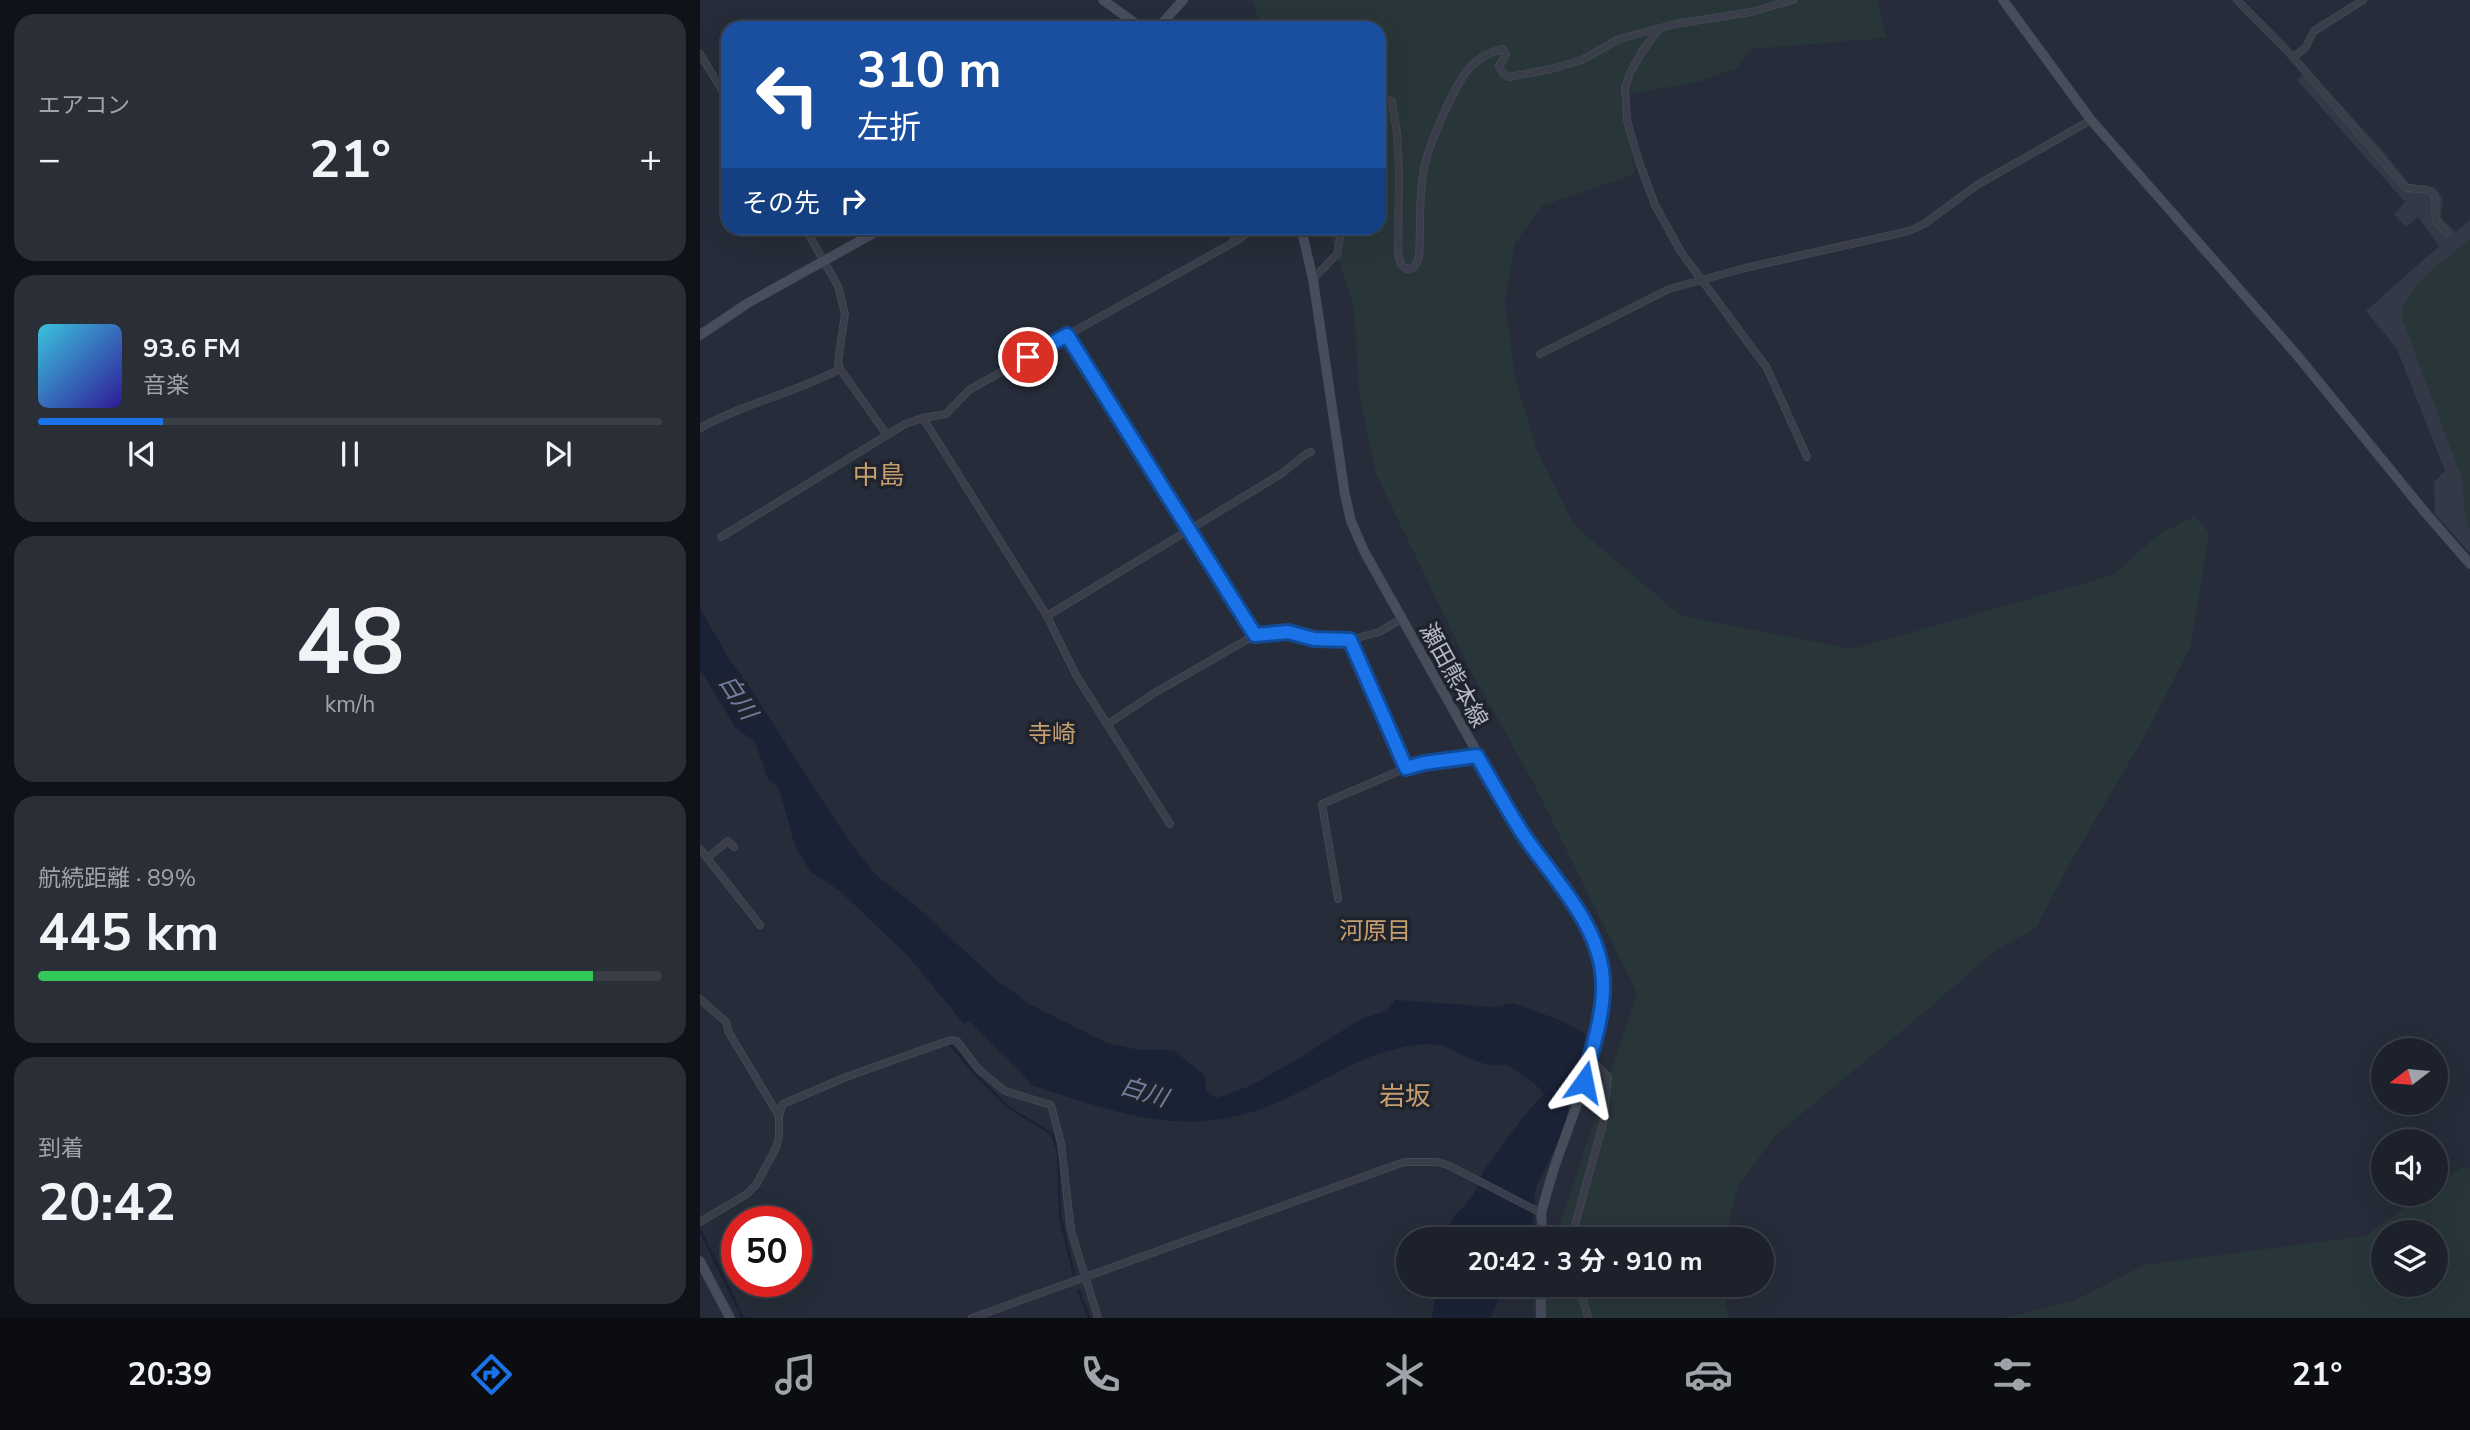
<!DOCTYPE html>
<html lang="ja">
<head>
<meta charset="utf-8">
<style>
  body { margin:0; font-family:"Nunito Sans","Noto Sans JP",sans-serif; background:#292e37; color:#f1f3f6; height:100vh; display:flex; flex-direction:column; font-size:26px; white-space:nowrap }
  * { box-sizing:border-box; margin:0 }
  p { font-size:23px; color:#a0a3a9 }
  .icon { flex:none; width:38px; height:38px; fill:none; stroke:currentColor; stroke-width:2; stroke-linecap:round; stroke-linejoin:round }
  .map { position:relative; flex:1; overflow:hidden }
  .drawer { display:flex; flex-direction:column; gap:14px; padding:14px; background:#0f1218; width:700px }
  .drawer>* { flex:none }
  .top-card { position:absolute; left:21px; top:21px; width:665px; height:214px; border-radius:21px; box-shadow:0 7px 28px #0002,0 0 0 2px #3a3e47; background:#1a4fa0; color:#fff; overflow:hidden }
  .needle { width:46px; rotate:254deg }
  .buttons { position:absolute; left:1671px; top:1038px; display:grid; gap:14px }
  .buttons a { display:grid; place-items:center; width:77px; height:77px; border-radius:50%; background:#1c212b; box-shadow:0 7px 28px #0002,0 0 0 2px #3a3e47; font-size:35px }
  .speed { position:absolute; left:21px; top:1206px; display:flex; gap:14px; font-size:35px; font-weight:700; text-align:center }
  .speed>* { display:grid; place-content:center; width:91px; height:91px; border-radius:50%; background:#1c212b; box-shadow:0 7px 28px #0002,0 0 0 2px #3a3e47; line-height:1 }
  .speed .limit { border:10px solid #d22; background:#fff; color:#111 }
  .pin { position:absolute; display:grid; place-items:center; width:60px; height:60px; color:#fff; margin:-30px; border:4px solid #fff; border-radius:50%; box-shadow:0 2px 7px #0007 }
  .me { position:absolute; width:77px; margin:-38px; rotate:12deg; stroke-linejoin:round; filter:drop-shadow(0 0 5px #0008) }
  .turn { display:flex; align-items:center; gap:24px; height:147px; padding:0 21px; font-size:32px }
  .turn .icon { width:91px; height:91px; stroke-width:2.5 }
  .turn b { display:block; font-size:49px; line-height:60px }
  .then { display:flex; align-items:center; height:66px; padding:0 21px; background:#0003; gap:14px; font-size:26px }
  .big { font-size:52px; font-weight:700; line-height:1.1 }
  .drawer .tile { flex:1; display:flex; flex-direction:column; justify-content:center; gap:10px; min-width:0; padding:0 24px; border-radius:21px; background:#292e37 }
  .drawer .dial { align-items:center; gap:0 }
  .dial b { font-size:91px; line-height:1 }
  .song { display:flex; align-items:center; gap:21px }
  .cover { width:84px; height:84px; border-radius:10px; background:linear-gradient(135deg,hsl(190 70% 55%),hsl(250 70% 35%)) }
  .played { height:7px; border-radius:4px; background:linear-gradient(90deg,#1a73e8 20%,#3a3e47 20%) }
  .keys { display:flex; justify-content:space-around; direction:ltr }
  .heat { display:flex; justify-content:space-between; align-items:center; font-size:38px; direction:ltr }
  .charge { height:10px; border-radius:5px; background:linear-gradient(90deg,#34c759 89%,#3a3e47 0) }
  .trip { position:absolute; left:696px; top:1227px; width:378px; height:70px; border-radius:35px; background:#1c212b; box-shadow:0 7px 28px #0002,0 0 0 2px #3a3e47; font-weight:700; line-height:70px; text-align:center }
  .menu { display:flex; height:112px; justify-content:space-around; align-items:center; background:#0b0d11; color:#a0a3a9 }
  .menu .icon { width:49px; height:49px }
  .menu .selected { color:#1a73e8 }
  .menu b { font-size:32px; color:#f1f3f6 }
  main { display:flex; flex:1; min-height:0 }
  .map>svg:first-child { display:block }
  .airport { fill:#333946 }
  .green { fill:#28363a; fill-rule:evenodd }
  .water { fill:#1a2236 }
  .lines { fill:none; stroke-linecap:round; stroke-linejoin:round }
  .stream { stroke:#1a2236; stroke-width:2.5 }
  .street-casing { stroke:#424752; stroke-width:8 }
  .secondary-casing { stroke:#424752; stroke-width:10 }
  .street { stroke:#393e4a; stroke-width:6 }
  .secondary { stroke:#484d5c; stroke-width:9 }
  .route-casing { stroke:#114b97; stroke-width:18 }
  .route { stroke:#1a73e8; stroke-width:12 }
  .labels { text-anchor:middle; stroke-width:7; stroke-linejoin:round; paint-order:stroke }
  .street-label { font-size:23px; fill:#b5b9c5; stroke:#1e232e }
  .water-label { font-size:24px; font-style:italic; fill:#7280a0; stroke:#1e232e }
  .neighbourhood-label { font-size:24px; fill:#c79f6e; stroke:#1e232e }
  .quarter-label { font-size:26px; fill:#c79f6e; stroke:#1e232e }
</style>
</head>
<body>
<main>
<section class="drawer">
<div class="tile"><p>エアコン</p>
<div class="heat"><a>−</a><b class="big">21°</b><a>+</a></div>
</div>
<div class="tile">
<div class="song"><i class="cover"></i><div><b>93.6 FM</b><p>音楽</p></div></div>
<div class="played"></div>
<div class="keys"><svg class="icon" aria-label="previous" viewBox="0 0 24 24"><path d="M18 5L8 12l10 7zM5 5v14"/></svg><svg class="icon" aria-label="pause" viewBox="0 0 24 24"><path d="M8 5v14M16 5v14"/></svg><svg class="icon" aria-label="next" viewBox="0 0 24 24"><path d="M6 5l10 7-10 7zM19 5v14"/></svg></div>
</div>
<div class="tile dial"><b>48</b><p>km/h</p></div>
<div class="tile"><p>航続距離 · 89%</p><b class="big">445 km</b><div class="charge"></div></div>
<div class="tile"><p>到着</p><b class="big">20:42</b></div>
</section>
<div class="map">
<svg width="1770" height="1318" viewBox="0 0 1770 1318">
  <rect width="100%" height="100%" fill="#262c39"/>
  <polygon class="airport" points="1608,69 1683,151 1710,185 1734,187 1743,198 1741,218 1756,232 1770,220 1770,553 1735,514 1734,482 1745,471 1697,349 1666,311 1739,246 1718,217 1706,227 1694,214 1705,202 1597,80"/>
  <g class="green">
    <polygon points="552,0 1177,0 1186,38 1051,49 1037,68 1002,81 920,96 935,174 842,206 814,245 805,303 815,377 837,451 874,525 981,616 1153,649 1413,575 1459,534 1495,516 1509,533 1491,646 1448,730 1369,865 1336,928 1293,952 1233,1005 1075,1136 1038,1186 1024,1239 855,1239 937,993 833,782 770,669 676,474 659,392 654,308 628,228 679,228 679,28 562,28"/>
    <path d="M1770,239V530C1761,513 1766,494 1761,476L1702,318C1701,288 1749,258 1770,239Z"/>
    <path d="M1770,1167V1318H1305L1373,1301L1444,1265L1665,1236L1724,1194H1736V1185L1760,1168ZM1684,1232H1736V1284H1684Z"/>
    <polygon points="839,1285 1023,1285 1029,1318 835,1318 833,1304"/>
  </g>
  <g class="water">
    <path d="M0,608L29,659L47,683L111,783L149,841L176,875L217,907L295,979L331,1005L407,1043L439,1050H473L505,1076L506,1090L516,1098L550,1086L598,1059L661,1019L686,1011L695,1000L794,1007L813,1003L862,1021L885,1034V1050L872,1080L865,1127L835,1190L832,1239H744C747,1220 762,1210 773,1195C779,1186 780,1174 787,1166C806,1142 822,1115 844,1094L835,1084L806,1064C788,1068 773,1060 757,1052C752,1050 747,1046 742,1045C736,1045 722,1044 716,1045C663,1051 622,1084 574,1104C487,1141 415,1112 331,1085L321,1072L269,1021L264,1024L208,956L140,891L110,871L95,846L79,788L68,779L55,742L35,727L0,669Z"/>
    <polygon points="737,1285 737,1284 803,1285 791,1318 732,1318"/>
  </g>
  <g class="lines">
    <g class="stream">
      <polyline points="251,1045 274,1073 308,1107 352,1134 358,1151 360,1216 374,1275"/>
      <polyline points="0,1230 43,1318"/>
      <polyline points="379,1291 389,1318"/>
      <polyline points="48,1318 49,1318"/>
    </g>
    <defs>
      <g id="street">
        <path d="M1537,0L1593,57L1704,186C1712,191 1725,187 1731,192C1739,199 1733,211 1736,220C1738,225 1743,229 1747,233"/>
        <polyline points="959,29 941,53 930,73 925,88 927,120 938,159 955,205 981,252 1067,368 1107,457"/>
        <polyline points="0,54 28,100"/>
        <polyline points="1593,57 1605,48 1614,31 1663,0"/>
        <path d="M679,169L681,105L686,99L692,101L697,133L699,172L698,253L701,265L707,269L713,268L719,258C721,227 718,191 726,160C732,138 755,84 770,67C779,58 790,52 803,49L806,54L799,66L803,73L809,77L851,69L882,60L919,39L975,24L1051,12L1093,0"/>
        <polyline points="105,228 138,286 145,314 138,362 140,369 187,435"/>
        <polyline points="530,228 536,241"/>
        <polyline points="613,279 637,254 642,228"/>
        <polyline points="367,335 555,635"/>
        <polyline points="840,354 969,289 1045,268 1209,231 1224,224 1277,185 1391,120"/>
        <polyline points="223,418 347,616 376,675 470,824"/>
        <path d="M0,428C45,403 95,393 140,369"/>
        <polyline points="21,537 205,424 223,418 246,414 269,390 536,241 556,228"/>
        <polyline points="347,616 581,474 606,454 611,452"/>
        <polyline points="650,640 706,768"/>
        <polyline points="408,724 456,692 555,635 588,632 614,639 650,640 679,632 701,619"/>
        <polyline points="0,849 60,925"/>
        <polyline points="7,858 28,841 34,847"/>
        <polyline points="638,899 622,804 706,768 724,763 777,756"/>
        <polyline points="0,999 27,1023 28,1031 79,1116"/>
        <polyline points="0,1222 47,1194 56,1185 77,1146 79,1135 79,1116 83,1104 146,1077 239,1044 252,1040 257,1041 279,1070 305,1091 351,1105 361,1143 371,1231 398,1318"/>
        <polyline points="871,1239 903,1124 908,1077 889,1057"/>
        <polyline points="879,1284 888,1318"/>
        <polyline points="272,1318 704,1162 737,1162 748,1165 841,1213"/>
      </g>
      <g id="secondary">
        <polyline points="403,0 442,28"/>
        <polyline points="1303,0 1391,120 1596,354 1724,511 1770,564"/>
        <polyline points="458,28 483,0"/>
        <polyline points="601,228 613,279 645,495 651,521 664,551 815,820 876,909 895,943 901,964 903,987 901,1006 885,1082 854,1168 841,1213 843,1239"/>
        <polyline points="0,335 48,303 183,228"/>
        <polyline points="0,1261 30,1318"/>
        <polyline points="841,1284 841,1318"/>
      </g>
    </defs>
    <use href="#street" class="street-casing"/>
    <use href="#secondary" class="secondary-casing"/>
    <use href="#street" class="street"/>
    <use href="#secondary" class="secondary"/>
  </g>
  <g class="lines">
    <defs>
      <path id="route" d="M328,357L367,335L555,635L588,632L614,639L650,640L706,768L724,763L777,756C792,782 807,809 823,834C854,880 904,928 903,987C903,1019 891,1051 884,1082"/>
    </defs>
    <use href="#route" class="route-casing"/>
    <use href="#route" class="route"/>
  </g>
  <g class="labels">
    <g class="street-label">
      <text transform="translate(754 675) rotate(61)" y="8">瀬田熊本線</text>
    </g>
    <g class="water-label">
      <text transform="translate(38 697) rotate(57)" y="8">白川</text>
      <text transform="translate(444 1092) rotate(17)" y="8">白川</text>
    </g>
    <g class="neighbourhood-label">
      <text x="352" y="742">寺崎</text>
      <text x="675" y="939">河原目</text>
    </g>
    <g class="quarter-label">
      <text x="179" y="484">中島</text>
      <text x="705" y="1105">岩坂</text>
    </g>
  </g>
</svg>
<div class="buttons">
<a><svg class="needle" viewBox="-14 -14 28 28"><path d="M0-13l5 13h-10z" fill="#e53935"/><path d="M0 13l5-13h-10z" fill="#a0a3a9"/></svg></a>
<a><svg class="icon" aria-label="sound" viewBox="0 0 24 24"><path d="M4 9h4l5-4v14l-5-4H4zM17 9q2 3 0 6"/></svg></a>
<a><svg class="icon" aria-label="layers" viewBox="0 0 24 24"><path d="M12 4l9 5-9 5-9-5zM3 14l9 5 9-5"/></svg></a>
</div>
<div class="speed"><div class="limit">50</div></div>
<div class="pin" style="left:328px;top:357px;background:#d93025"><svg class="icon" aria-label="arrive" viewBox="0 0 24 24"><path d="M6 21V4h12l-3 4 3 4H6"/></svg></div>
<svg class="me" style="left:884px;top:1082px" viewBox="-20 -20 40 40"><path d="M0-17L14 15 0 8-14 15z" fill="#1a73e8" stroke="#fff" stroke-width="4"/></svg>
<div class="trip">20:42 · 3 分 · 910 m</div>
<div class="top-card">
<div class="turn"><svg class="icon" aria-label="left" viewBox="0 0 24 24"><path d="M17 20v-9H6M10 6l-5 5 5 5"/></svg><div><b>310 m</b>左折</div></div>
<div class="then">その先<svg class="icon" aria-label="right" viewBox="0 0 24 24"><path d="M7 20v-9h11M14 6l5 5-5 5"/></svg></div>
</div>
</div>
</main>
<nav class="menu">
<b>20:39</b>
<svg class="icon selected" aria-label="directions" viewBox="0 0 24 24"><path d="M12 3l9 9-9 9-9-9zM9 14v-3h6M13 9l2 2-2 2"/></svg>
<svg class="icon" aria-label="music" viewBox="0 0 24 24"><path d="M9 18V5l10-2v13"/><circle cx="6" cy="18" r="3"/><circle cx="16" cy="16" r="3"/></svg>
<svg class="icon" aria-label="phone" viewBox="0 0 24 24"><path d="M5 4h4l2 5-3 2q2 4 5 5l2-3 5 2v4C11 20 4 13 5 4z"/></svg>
<svg class="icon" aria-label="climate" viewBox="0 0 24 24"><path d="M12 3v18M4 7l16 10M4 17L20 7"/></svg>
<svg class="icon" aria-label="car" viewBox="0 0 24 24"><path d="M5 17H2v-5l4-1 3-4h7l3 4 3 1v5h-3M9 17h6M6 11h13"/><circle cx="7" cy="17" r="2"/><circle cx="17" cy="17" r="2"/></svg>
<svg class="icon" aria-label="filters" viewBox="0 0 24 24"><path d="M4 7h16M4 17h16"/><circle cx="9" cy="7" r="2"/><circle cx="15" cy="17" r="2"/></svg>
<b>21°</b>
</nav>
</body>
</html>
